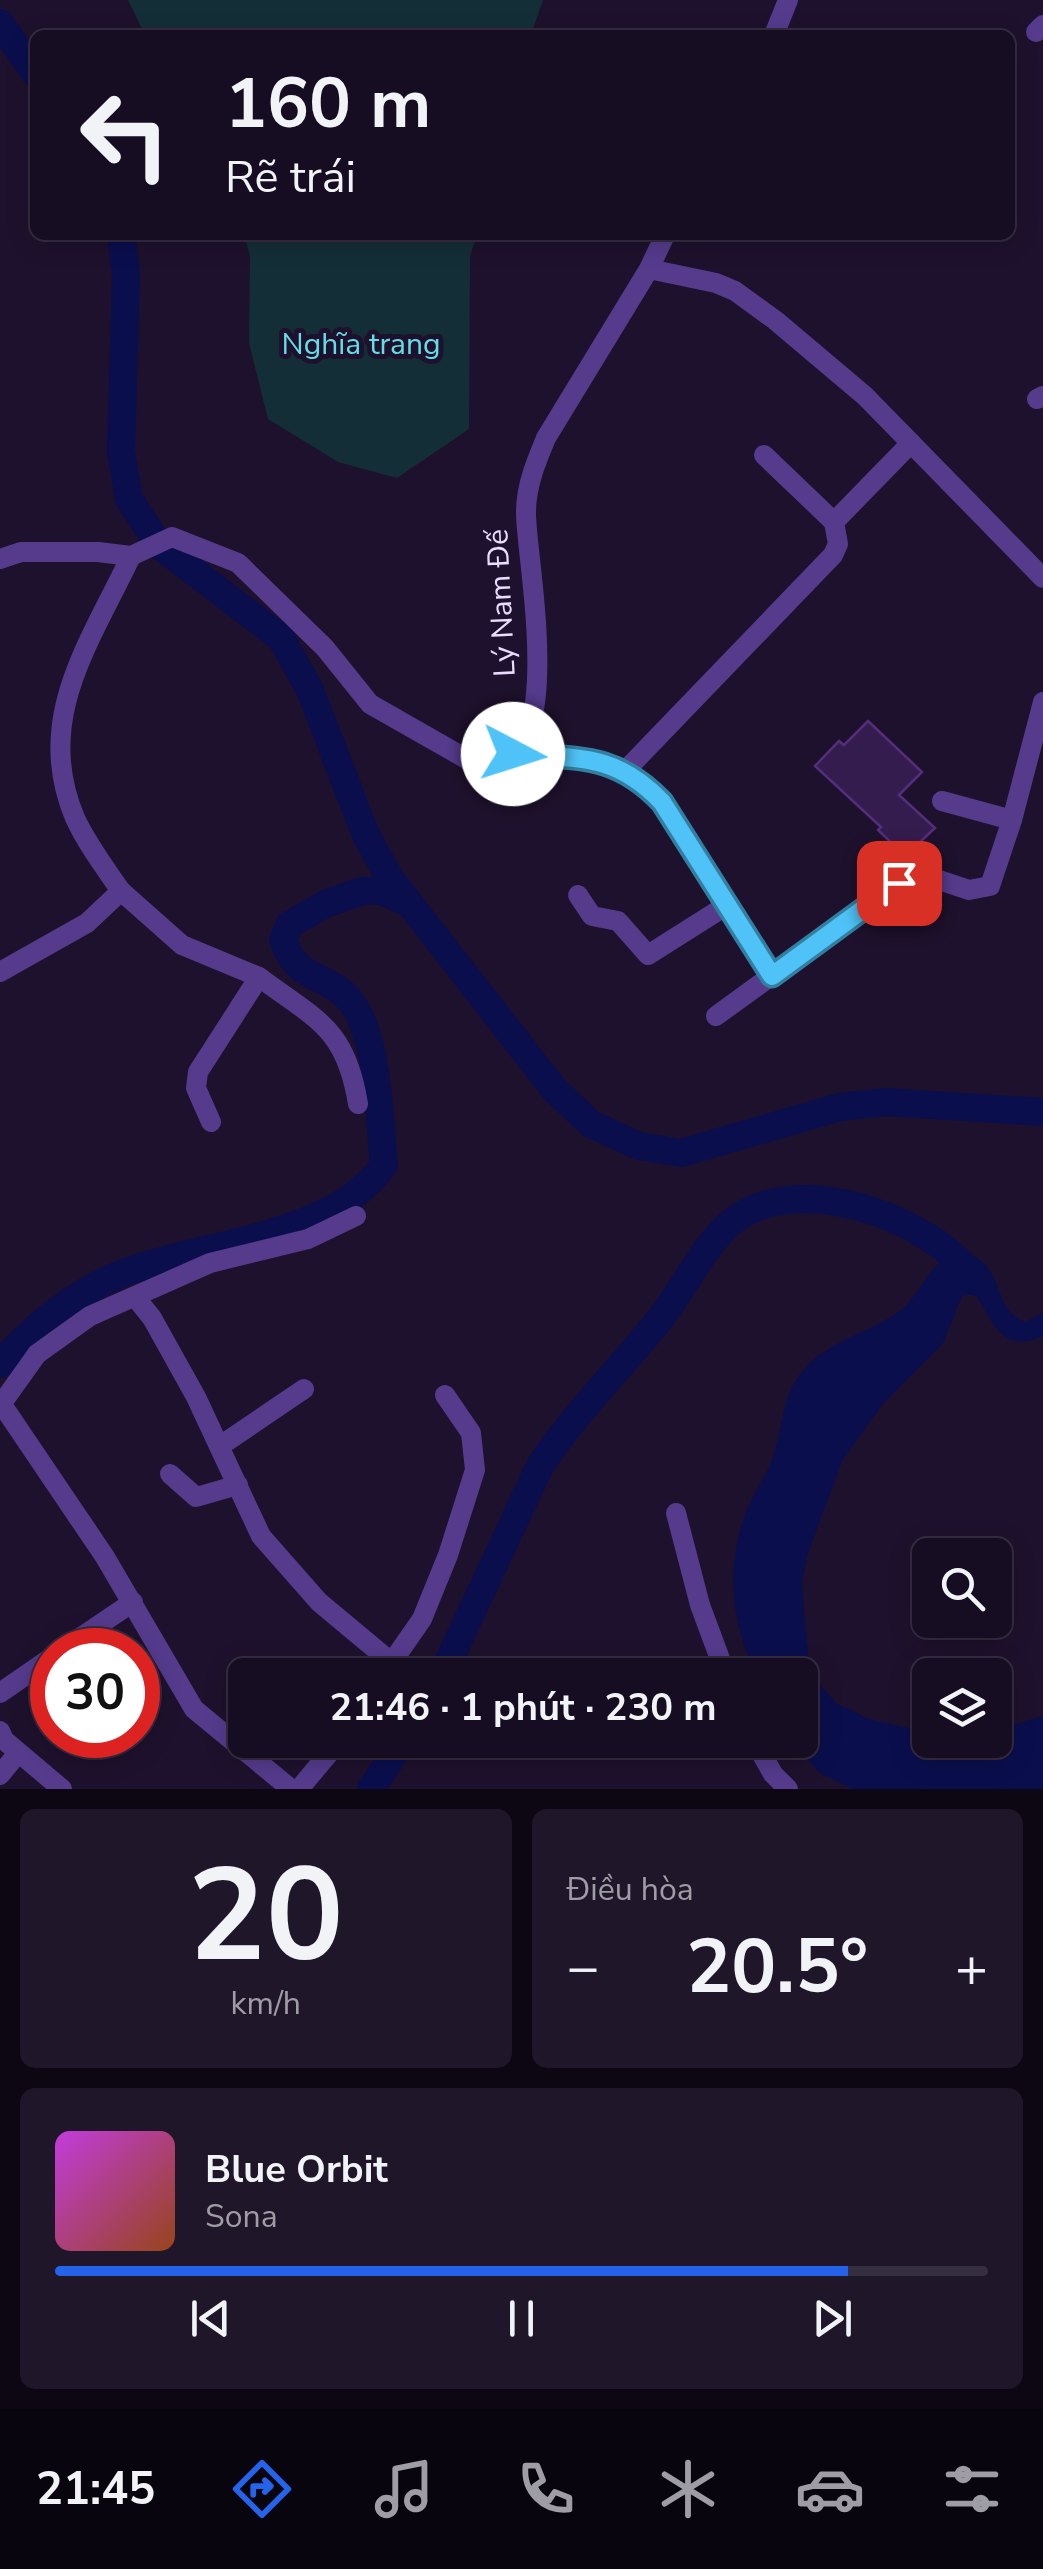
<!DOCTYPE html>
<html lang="vi">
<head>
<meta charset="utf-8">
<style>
  body { margin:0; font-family:"Nunito Sans",sans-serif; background:#1f162a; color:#f1f3f6; height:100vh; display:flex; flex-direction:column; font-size:38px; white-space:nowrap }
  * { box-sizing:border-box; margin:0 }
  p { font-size:32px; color:#9e9ca5 }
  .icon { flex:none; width:55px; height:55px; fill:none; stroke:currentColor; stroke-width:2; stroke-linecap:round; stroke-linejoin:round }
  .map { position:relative; height:1789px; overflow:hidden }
  .side { display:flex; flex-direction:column; gap:20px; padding:20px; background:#0c0713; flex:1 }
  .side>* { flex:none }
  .banner { position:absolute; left:30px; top:30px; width:985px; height:210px; border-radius:15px; box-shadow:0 5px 25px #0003,0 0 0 2px #352d40; background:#160d22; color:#f1f3f6; overflow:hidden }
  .buttons { position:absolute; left:912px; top:1538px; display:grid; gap:20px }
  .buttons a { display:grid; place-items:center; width:100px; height:100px; border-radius:15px; background:#160d22; box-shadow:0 5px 25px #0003,0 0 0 2px #352d40; font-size:50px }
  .speed { position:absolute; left:30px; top:1628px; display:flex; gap:20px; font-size:50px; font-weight:700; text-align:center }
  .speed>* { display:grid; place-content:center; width:130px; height:130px; border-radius:50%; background:#160d22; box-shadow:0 5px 25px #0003,0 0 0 2px #352d40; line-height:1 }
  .speed .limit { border:15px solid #d22; background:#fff; color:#111 }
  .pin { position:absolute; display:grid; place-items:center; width:85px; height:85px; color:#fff; margin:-42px; border-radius:20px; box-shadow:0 5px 15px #0006 }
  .me { position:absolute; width:110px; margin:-55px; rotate:95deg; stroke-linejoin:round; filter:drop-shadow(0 0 8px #0008) }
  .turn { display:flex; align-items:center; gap:35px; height:210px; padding:0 30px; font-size:45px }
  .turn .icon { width:130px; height:130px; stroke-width:2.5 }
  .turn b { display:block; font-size:70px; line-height:85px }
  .big { font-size:75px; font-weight:700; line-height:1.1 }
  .side .widget { flex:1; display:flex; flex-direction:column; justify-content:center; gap:15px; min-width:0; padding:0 35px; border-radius:15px; background:#1f162a }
  .side .dial { align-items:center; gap:0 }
  .dial b { font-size:130px; line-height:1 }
  .song { display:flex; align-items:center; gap:30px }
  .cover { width:120px; height:120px; border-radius:15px; background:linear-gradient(135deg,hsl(290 70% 55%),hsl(20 70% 35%)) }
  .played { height:10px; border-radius:5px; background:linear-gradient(90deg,#2563eb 85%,#352d40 85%) }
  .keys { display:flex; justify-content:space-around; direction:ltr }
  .heat { display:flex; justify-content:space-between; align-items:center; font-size:55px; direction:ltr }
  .side .tiles { flex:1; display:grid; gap:20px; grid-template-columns:1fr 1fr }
  .widget:last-child { grid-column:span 2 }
  .trip { position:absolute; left:228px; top:1658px; width:590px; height:100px; border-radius:15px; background:#160d22; box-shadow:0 5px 25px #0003,0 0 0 2px #352d40; font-weight:700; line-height:100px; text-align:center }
  .tabs { display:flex; height:160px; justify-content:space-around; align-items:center; background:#09050e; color:#9e9ca5 }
  .tabs .icon { width:70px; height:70px }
  .tabs .selected { color:#2563eb }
  .tabs b { font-size:45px; color:#f1f3f6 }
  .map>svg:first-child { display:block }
  .green { fill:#142e37 }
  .water { fill:#0a0e4d }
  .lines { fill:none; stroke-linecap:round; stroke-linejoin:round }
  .river { stroke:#0a0e4d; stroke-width:28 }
  .building { fill:#351c4e; stroke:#542e7b; stroke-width:2.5 }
  .minor { stroke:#563b8d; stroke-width:20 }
  .route-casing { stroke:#337fa1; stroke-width:25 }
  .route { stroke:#4fc3f7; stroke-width:18 }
  .labels { text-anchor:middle; stroke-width:10; stroke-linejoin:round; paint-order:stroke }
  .park-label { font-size:30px; fill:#63dee4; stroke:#1e112d }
  .street-label { font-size:30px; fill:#ebdcff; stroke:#1e112d }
</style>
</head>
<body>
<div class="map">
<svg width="1043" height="1789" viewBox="0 0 1043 1789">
  <rect width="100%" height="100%" fill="#1e112d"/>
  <g class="green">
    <polygon points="128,0 543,0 531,35 145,35"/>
    <polygon points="244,235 477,235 470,256 469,429 397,478 338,462 268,419 249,343 250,256"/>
  </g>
  <path class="water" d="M966,1253C1008,1267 988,1305 1025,1322L1043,1313V1336C1000,1355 994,1321 975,1294L962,1296L942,1345L883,1404L842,1461L807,1556L802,1584L808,1654L822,1687L836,1703L869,1719L930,1733V1740H995V1730L1043,1716V1789H852L820,1773L790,1740H800V1675H756C731,1620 725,1569 746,1512C753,1493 767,1476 773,1457C782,1431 782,1400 798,1377C821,1343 862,1336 894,1315C926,1295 922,1260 966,1253Z"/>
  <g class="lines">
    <g class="river">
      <polyline points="0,23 35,73"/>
      <polyline points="121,235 126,273 121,451 129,499 159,545 281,638 310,690 365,833 389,877 554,1089 591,1124 639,1146 681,1153 840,1107 886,1102 1043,1112"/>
      <path d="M0,1364C36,1325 72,1294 121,1274C201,1242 332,1239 384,1165C379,1119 379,1025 344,994C317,971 297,980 283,940L289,925L325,904L362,891H382L408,903"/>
      <path d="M442,1675L540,1466C575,1413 620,1369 660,1319C683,1290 700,1252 727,1226C791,1165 934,1218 977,1282"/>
      <polyline points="371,1789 403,1740"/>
    </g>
  </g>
  <polygon class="building" points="868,721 922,772 899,795 935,828 905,856 878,830 881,827 815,766 839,741 844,745"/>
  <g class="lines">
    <g class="minor">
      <polyline points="1036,32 1043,25"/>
      <polyline points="774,35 788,0"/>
      <polyline points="649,269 716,283 735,291 775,320 865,396 1043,578"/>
      <polyline points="1037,399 1043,396"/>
      <polyline points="764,455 834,522 911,443"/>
      <path d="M0,559L21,552H98L131,556L172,537L238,563L325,648L370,704L470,761C576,794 525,558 526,512C526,486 536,462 546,438L649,269L665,235"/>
      <path d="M513,754C577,759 614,752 662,802L772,976"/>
      <polyline points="625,771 833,555 838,544 834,522"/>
      <polyline points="942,801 1012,820"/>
      <polyline points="121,891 182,945 259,977 198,1072 196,1088 211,1122"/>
      <polyline points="578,895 592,916 618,921 648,955 727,905"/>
      <path d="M0,972L87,923L121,891C105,868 87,844 75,818C33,719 90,643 131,556"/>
      <path d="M259,977C317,1020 346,1028 358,1104"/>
      <polyline points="716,1016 899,883 930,877 969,890 990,886 1012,820 1043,702"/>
      <polyline points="136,1298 152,1318 196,1397 261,1536 319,1602 391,1662"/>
      <polyline points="0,1406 37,1354 90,1316 210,1263 308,1239 356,1216"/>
      <polyline points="3,1406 105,1557 194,1709 291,1789"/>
      <polyline points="220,1446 304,1389"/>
      <polyline points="170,1474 196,1497 238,1485"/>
      <polyline points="676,1513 700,1605 726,1675"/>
      <polyline points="62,1650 133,1602"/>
      <polyline points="383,1675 422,1619 448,1555 475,1470 471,1433 445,1395"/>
      <polyline points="0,1693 52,1657"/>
      <polyline points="0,1731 4,1740 62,1789"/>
      <polyline points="754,1740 773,1774 788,1789"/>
      <polyline points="0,1775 18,1753"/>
      <polyline points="299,1789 340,1740"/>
    </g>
  </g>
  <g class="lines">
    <defs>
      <path id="route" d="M513,754C577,759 614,752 662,802L772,976L899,883"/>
    </defs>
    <use href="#route" class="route-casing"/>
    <use href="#route" class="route"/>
  </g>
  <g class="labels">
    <g class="park-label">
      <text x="361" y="354">Nghĩa trang</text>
    </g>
    <g class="street-label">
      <text transform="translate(501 603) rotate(-93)" y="10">Lý Nam Đế</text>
    </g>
  </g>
</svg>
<div class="buttons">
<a><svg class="icon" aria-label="search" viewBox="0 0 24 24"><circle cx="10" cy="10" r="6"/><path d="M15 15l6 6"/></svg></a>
<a><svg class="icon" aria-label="layers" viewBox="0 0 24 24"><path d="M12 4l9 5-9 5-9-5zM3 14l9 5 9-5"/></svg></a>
</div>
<div class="speed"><div class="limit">30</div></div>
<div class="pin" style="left:899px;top:883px;background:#d93025"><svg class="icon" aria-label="arrive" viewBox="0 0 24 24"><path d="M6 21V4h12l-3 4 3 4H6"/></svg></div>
<svg class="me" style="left:513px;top:754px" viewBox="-20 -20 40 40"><circle r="19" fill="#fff"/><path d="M0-13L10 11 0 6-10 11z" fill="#4fc3f7"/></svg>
<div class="trip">21:46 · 1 phút · 230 m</div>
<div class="banner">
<div class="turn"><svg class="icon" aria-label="left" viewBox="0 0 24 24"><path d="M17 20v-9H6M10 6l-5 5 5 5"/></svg><div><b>160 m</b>Rẽ trái</div></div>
</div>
</div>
<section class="side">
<div class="tiles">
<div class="widget dial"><b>20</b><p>km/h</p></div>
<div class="widget"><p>Điều hòa</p>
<div class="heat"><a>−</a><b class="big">20.5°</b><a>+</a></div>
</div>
<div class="widget">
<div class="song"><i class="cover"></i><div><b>Blue Orbit</b><p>Sona</p></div></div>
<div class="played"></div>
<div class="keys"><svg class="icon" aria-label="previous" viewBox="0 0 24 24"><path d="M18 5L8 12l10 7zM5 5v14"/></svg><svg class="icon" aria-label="pause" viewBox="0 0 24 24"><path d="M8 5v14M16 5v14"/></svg><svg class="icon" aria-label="next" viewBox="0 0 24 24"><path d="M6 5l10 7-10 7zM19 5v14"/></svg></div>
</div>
</div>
</section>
<nav class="tabs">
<b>21:45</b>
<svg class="icon selected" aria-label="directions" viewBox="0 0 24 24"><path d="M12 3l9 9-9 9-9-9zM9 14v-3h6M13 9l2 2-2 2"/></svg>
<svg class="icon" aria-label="music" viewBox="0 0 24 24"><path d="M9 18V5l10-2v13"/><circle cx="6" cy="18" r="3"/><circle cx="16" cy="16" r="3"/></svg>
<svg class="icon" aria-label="phone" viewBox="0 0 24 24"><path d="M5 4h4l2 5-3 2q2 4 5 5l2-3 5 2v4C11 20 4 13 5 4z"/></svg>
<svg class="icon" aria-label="climate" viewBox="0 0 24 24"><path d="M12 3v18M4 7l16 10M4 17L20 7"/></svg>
<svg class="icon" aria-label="car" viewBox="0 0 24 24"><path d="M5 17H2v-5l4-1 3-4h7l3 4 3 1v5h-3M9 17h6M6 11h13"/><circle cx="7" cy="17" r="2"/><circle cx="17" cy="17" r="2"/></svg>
<svg class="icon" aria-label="filters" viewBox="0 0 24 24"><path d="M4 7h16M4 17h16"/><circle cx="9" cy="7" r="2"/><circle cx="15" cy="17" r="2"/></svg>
</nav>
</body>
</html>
